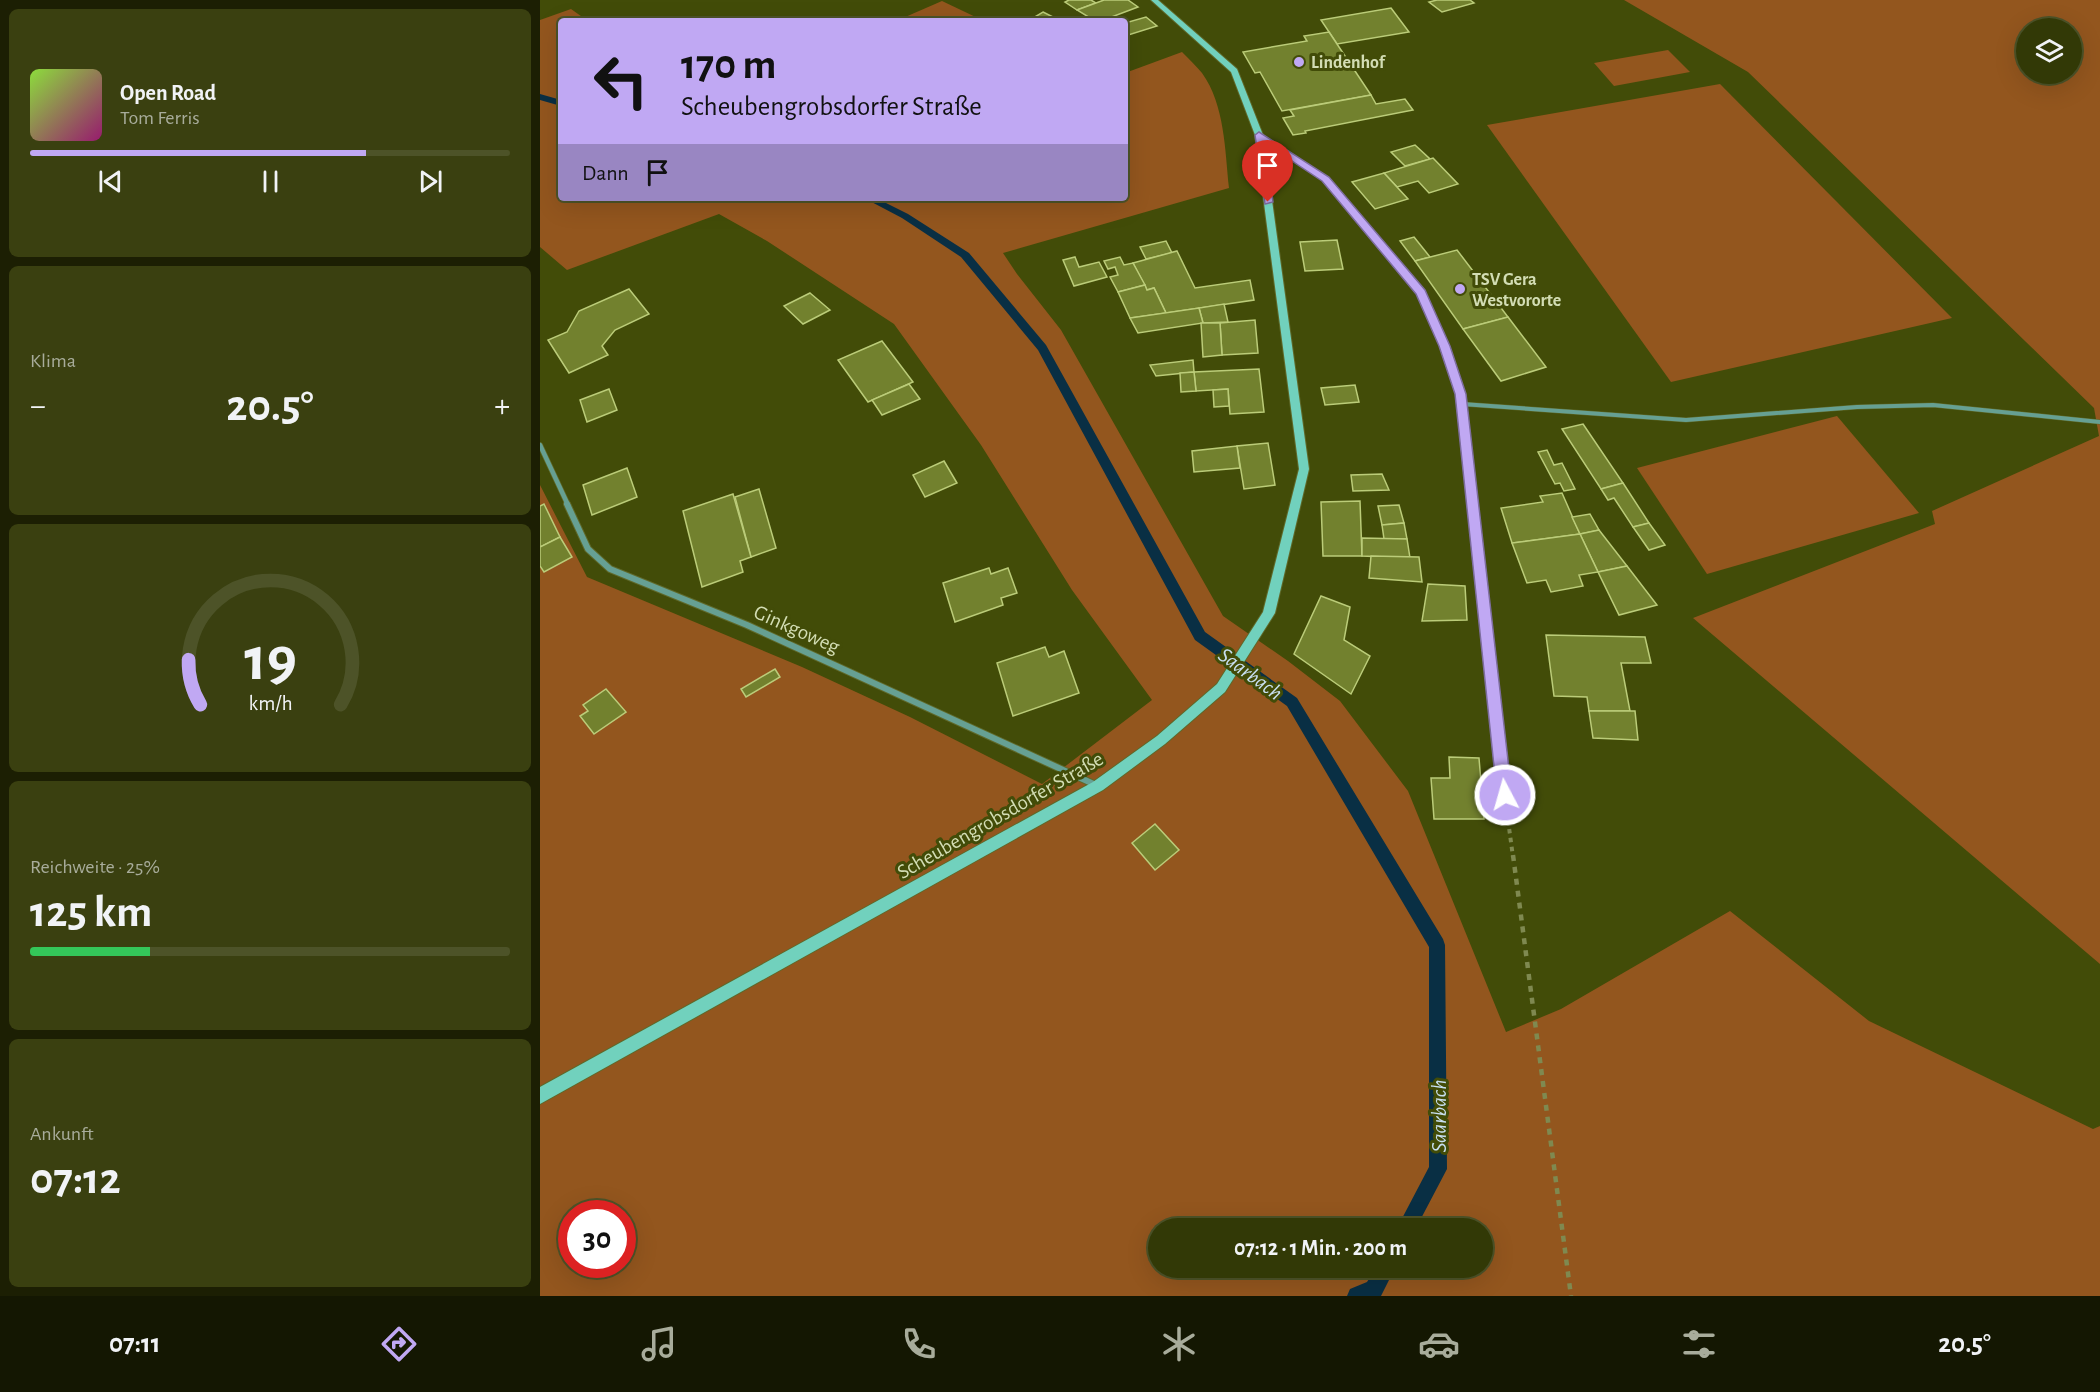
<!DOCTYPE html>
<html lang="de">
<head>
<meta charset="utf-8">
<style>
  body { margin:0; font-family:"Alegreya Sans",sans-serif; background:#3a4010; color:#f1f3f6; height:100vh; display:flex; flex-direction:column; font-size:22px; white-space:nowrap }
  * { box-sizing:border-box; margin:0 }
  p { font-size:20px; color:#a8ac9b }
  .icon { flex:none; width:33px; height:33px; fill:none; stroke:currentColor; stroke-width:2; stroke-linecap:round; stroke-linejoin:round }
  .map { position:relative; flex:1; overflow:hidden }
  .panel { display:flex; flex-direction:column; gap:9px; padding:9px; background:#1c1f03; width:540px }
  .panel>* { flex:none }
  .banner { position:absolute; left:18px; top:18px; width:570px; height:183px; border-radius:6px; box-shadow:0 6px 24px #0002,0 0 0 2px #4d5328; background:#c0a8f3; color:#111; overflow:hidden }
  .tools { position:absolute; left:1476px; top:18px; display:grid; gap:12px }
  .tools a { display:grid; place-items:center; width:66px; height:66px; border-radius:50%; background:#323906; box-shadow:0 6px 24px #0002,0 0 0 2px #4d5328; font-size:30px }
  .speed { position:absolute; left:18px; top:1200px; display:flex; gap:12px; font-size:30px; font-weight:700; text-align:center }
  .speed>* { display:grid; place-content:center; width:78px; height:78px; border-radius:50%; background:#323906; box-shadow:0 6px 24px #0002,0 0 0 2px #4d5328; line-height:1 }
  .speed .limit { border:9px solid #d22; background:#fff; color:#111 }
  .pin { position:absolute; display:grid; place-items:center; width:51px; height:51px; color:#fff; margin:-62px -26px; border-radius:50% 50% 50% 0; rotate:-45deg; box-shadow:0 0 6px #0007 }
  .pin .icon { rotate:45deg }
  .me { position:absolute; width:66px; margin:-33px; rotate:354deg; stroke-linejoin:round; filter:drop-shadow(0 0 4px #0008) }
  .turn { display:flex; align-items:center; gap:21px; height:126px; padding:0 24px; font-size:27px }
  .turn .icon { width:78px; height:78px; stroke-width:2.5 }
  .turn b { display:block; font-size:42px; line-height:51px }
  .then { display:flex; align-items:center; height:57px; padding:0 24px; background:#0003; gap:12px; font-size:22px }
  .big { font-size:45px; font-weight:700; line-height:1.1 }
  .panel .tile { flex:1; display:flex; flex-direction:column; justify-content:center; gap:9px; min-width:0; padding:0 21px; border-radius:9px; background:#3a4010 }
  .panel .dial { align-items:center; gap:0 }
  .dial svg { height:156px; overflow:visible; fill:none; stroke:#4d5328; stroke-width:7; stroke-linecap:round; text-anchor:middle }
  .dial text { fill:#f1f3f6; stroke:none }
  .song { display:flex; align-items:center; gap:18px }
  .cover { width:72px; height:72px; border-radius:9px; background:linear-gradient(135deg,hsl(90 70% 55%),hsl(320 70% 35%)) }
  .played { height:6px; border-radius:3px; background:linear-gradient(90deg,#c0a8f3 70%,#4d5328 70%) }
  .keys { display:flex; justify-content:space-around; direction:ltr }
  .heat { display:flex; justify-content:space-between; align-items:center; font-size:33px; direction:ltr }
  .charge { height:9px; border-radius:4px; background:linear-gradient(90deg,#34c759 25%,#4d5328 0) }
  .trip { position:absolute; left:608px; top:1218px; width:345px; height:60px; border-radius:30px; background:#323906; box-shadow:0 6px 24px #0002,0 0 0 2px #4d5328; font-weight:700; line-height:60px; text-align:center }
  .tabs { display:flex; height:96px; justify-content:space-around; align-items:center; background:#141702; color:#a8ac9b }
  .tabs .icon { width:42px; height:42px }
  .tabs .on { color:#c0a8f3 }
  .tabs b { font-size:27px; color:#f1f3f6 }
  main { display:flex; flex:1; min-height:0 }
  .map>svg:first-child { display:block }
  .green { fill:#93561e; fill-rule:evenodd }
  .lines { fill:none; stroke-linecap:round; stroke-linejoin:round }
  .stream { fill:#092f44; fill-rule:evenodd }
  .building { fill:#72812e; stroke:#bbcc79; stroke-width:1.5 }
  .service-casing { stroke:#5f692a; stroke-width:5 }
  .minor-far2-casing { stroke:#5f692a; stroke-width:4.5 }
  .minor-far1-casing { stroke:#5f692a; stroke-width:6 }
  .minor-casing { stroke:#5f692a; stroke-width:8 }
  .secondary-casing { stroke:#5f692a; stroke-width:2 }
  .path-far1 { stroke:#7f8950; stroke-width:4; stroke-dasharray:4.5 4.5; stroke-linecap:butt }
  .path { stroke:#7f8950; stroke-width:4.5; stroke-dasharray:6 6; stroke-linecap:butt }
  .service { stroke:#66a093; stroke-width:4 }
  .minor-far2 { stroke:#66a093; stroke-width:4 }
  .minor-far1 { stroke:#66a093; stroke-width:4.5 }
  .minor { stroke:#66a093; stroke-width:6 }
  .secondary { fill:#71d1bd; fill-rule:evenodd }
  .route { fill:#c0a8f3; stroke:#7d6d9e; stroke-width:1.5 }
  .poi-dot { fill:#c0a8f3; stroke:#424c08; stroke-width:2 }
  .labels { text-anchor:middle; stroke-width:6; stroke-linejoin:round; paint-order:stroke }
  .far-poi-label { font-size:18px; font-weight:bold; fill:#d3ddb4; stroke:#424c08; text-anchor:start }
  .street-label { font-size:21px; fill:#d3ddb4; stroke:#424c08 }
  .water-label { font-size:22px; font-style:italic; fill:#c8dff0; stroke:#424c08 }
</style>
</head>
<body>
<main>
<section class="panel">
<div class="tile">
<div class="song"><i class="cover"></i><div><b>Open Road</b><p>Tom Ferris</p></div></div>
<div class="played"></div>
<div class="keys"><svg class="icon" aria-label="previous" viewBox="0 0 24 24"><path d="M18 5L8 12l10 7zM5 5v14"/></svg><svg class="icon" aria-label="pause" viewBox="0 0 24 24"><path d="M8 5v14M16 5v14"/></svg><svg class="icon" aria-label="next" viewBox="0 0 24 24"><path d="M6 5l10 7-10 7zM19 5v14"/></svg></div>
</div>
<div class="tile"><p>Klima</p>
<div class="heat"><a>−</a><b class="big">20.5°</b><a>+</a></div>
</div>
<div class="tile dial"><svg viewBox="0 0 100 80">
<path d="M14 69A42 42 0 1 1 86 69"/>
<path d="M14 69A42 42 0 0 1 8 46" stroke="#c0a8f3"/>
<text x="50" y="56" font-size="32" font-weight="700">19</text>
<text x="50" y="72" font-size="11">km/h</text>
</svg></div>
<div class="tile"><p>Reichweite · 25%</p><b class="big">125 km</b><div class="charge"></div></div>
<div class="tile"><p>Ankunft</p><b class="big">07:12</b></div>
</section>
<div class="map">
<svg width="1560" height="1296" viewBox="0 0 1560 1296">
  <rect width="100%" height="100%" fill="#424c08"/>
  <g class="green">
    <path d="M1084,0H1560V964L1153,618L1395,524L1392,511L1559,436L1554,408L1208,72ZM1486,28H1532V74H1486Z"/>
    <polygon points="402,1 444,21 356,21"/>
    <path d="M31,9L48,21H21V198H585V73L642,52C649,59 656,66 662,73C685,105 685,151 689,188L463,253L477,274L521,330L683,616L748,661L800,701L868,791L966,1032L1021,1009L1190,911L1329,1021L1553,1129L1560,1126V1296H0V485L47,577L262,667L370,717L502,784L612,700L532,590L441,445L354,324L227,241L179,214L27,270L0,247V20ZM32,1214H82V1264H32ZM618,1228H942V1268H618Z"/>
    <polygon points="1128,50 1150,72 1074,86 1054,63"/>
    <polygon points="1180,84 1412,318 1131,382 947,125"/>
    <polygon points="1297,416 1379,513 1167,574 1097,468"/>
  </g>
  <g class="lines">
    <g class="stream">
      <polygon points="0,94 21,100 21,106 0,100"/>
      <polygon points="324,198 336,198 368,214 429,253 506,345 665,632 757,698 903,939 905,945 907,1169 876,1228 857,1228 889,1167 889,947 747,706 655,640 498,350 421,257 362,218"/>
      <polygon points="836,1268 855,1268 841,1296 807,1296 810,1289 827,1282"/>
    </g>
  </g>
  <g class="building">
    <polygon points="529,0 551,0 556,3 537,10 525,2"/>
    <polygon points="564,0 588,0 598,7 561,21 555,21 537,10"/>
    <polygon points="897,0 930,0 934,3 902,12 889,2"/>
    <polygon points="851,8 869,32 797,44 781,20"/>
    <polygon points="503,12 513,17 505,21 493,18"/>
    <polygon points="606,17 617,26 585,36 585,23"/>
    <polygon points="789,32 831,95 742,111 720,72 715,73 703,52 767,41 764,36"/>
    <polygon points="831,95 836,104 865,99 873,110 765,131 766,133 753,135 743,118 754,116 750,110"/>
    <polygon points="875,145 890,159 865,166 851,152"/>
    <polygon points="893,158 918,184 889,193 878,181 857,187 844,173"/>
    <polygon points="844,173 868,199 835,209 812,182"/>
    <polygon points="874,237 890,257 875,261 860,241"/>
    <polygon points="797,240 803,269 765,271 760,242"/>
    <polygon points="626,241 632,253 606,259 600,247"/>
    <polygon points="917,250 968,317 923,329 875,261"/>
    <polygon points="637,251 655,288 710,280 714,300 626,313 614,288 607,290 593,263"/>
    <polygon points="535,257 539,267 559,262 567,277 534,286 523,260"/>
    <polygon points="580,257 584,265 593,263 605,285 578,292 570,277 578,275 575,267 568,269 564,261"/>
    <polygon points="605,285 607,290 614,288 626,313 590,318 578,292"/>
    <polygon points="89,289 109,314 75,330 62,346 68,355 29,373 8,340 27,332 39,311"/>
    <polygon points="270,293 290,310 263,324 244,306"/>
    <polygon points="684,304 688,322 663,323 659,308"/>
    <polygon points="659,308 663,323 598,333 590,318"/>
    <polygon points="968,317 1006,367 961,381 923,329"/>
    <polygon points="715,320 718,353 682,355 680,323"/>
    <polygon points="661,323 680,323 682,355 663,357"/>
    <polygon points="342,341 373,382 328,402 298,360"/>
    <polygon points="653,360 654,372 616,376 610,365"/>
    <polygon points="719,369 724,412 690,414 688,389 656,391 654,372"/>
    <polygon points="654,372 656,391 641,392 640,373"/>
    <polygon points="369,384 380,399 342,415 332,400"/>
    <polygon points="815,385 819,402 785,405 781,388"/>
    <polygon points="69,389 77,410 47,422 40,400"/>
    <polygon points="688,389 689,406 674,407 673,390"/>
    <polygon points="1043,424 1083,483 1061,489 1022,429"/>
    <polygon points="728,443 735,485 704,489 697,446"/>
    <polygon points="697,446 700,468 654,472 652,451"/>
    <polygon points="1007,450 1014,465 1022,463 1035,489 1024,491 1020,483 1015,484 998,452"/>
    <polygon points="404,461 417,483 385,497 373,475"/>
    <polygon points="87,468 97,497 52,515 43,485"/>
    <polygon points="842,474 849,490 813,491 811,475"/>
    <polygon points="1083,483 1109,523 1093,527 1074,498 1068,500 1061,489"/>
    <polygon points="219,489 236,548 211,557 195,497"/>
    <polygon points="1022,493 1040,534 972,543 961,508 1003,502 1000,496"/>
    <polygon points="193,494 211,557 200,561 203,572 162,587 143,511"/>
    <polygon points="820,501 822,556 783,556 781,502"/>
    <polygon points="4,504 20,537 0,547 0,506"/>
    <polygon points="859,505 864,523 842,525 838,506"/>
    <polygon points="1050,514 1059,530 1040,534 1032,517"/>
    <polygon points="864,523 867,539 844,539 842,525"/>
    <polygon points="1109,523 1125,545 1109,550 1093,527"/>
    <polygon points="1059,530 1087,566 1058,572 1040,534"/>
    <polygon points="1040,534 1058,572 1039,575 1043,586 1011,592 1006,580 987,583 972,543"/>
    <polygon points="20,537 32,557 4,572 0,566 0,547"/>
    <polygon points="822,538 867,539 870,558 822,556"/>
    <polygon points="831,556 879,557 882,582 829,578"/>
    <polygon points="1087,566 1117,605 1079,615 1058,572"/>
    <polygon points="449,568 451,574 468,568 477,593 461,598 463,605 415,622 403,583"/>
    <polygon points="888,584 925,586 927,620 882,621"/>
    <polygon points="781,596 810,607 804,640 830,656 811,694 754,654"/>
    <polygon points="1006,635 1105,637 1111,663 1081,663 1090,711 1049,711 1047,697 1014,696"/>
    <polygon points="505,647 509,657 524,651 539,693 473,716 457,663"/>
    <polygon points="235,669 240,677 206,697 201,689"/>
    <polygon points="66,689 86,712 54,734 40,716 48,711 43,705"/>
    <polygon points="1049,711 1095,711 1098,740 1053,738"/>
    <polygon points="909,757 939,758 944,819 894,819 891,778 910,778"/>
    <polygon points="615,824 639,850 615,870 592,843"/>
  </g>
  <g class="lines">
    <defs>
      <polyline id="service" points="922,404 1146,420 1317,407 1393,405 1560,422"/>
      <polyline id="minor-far2" points="719,135 785,179 824,225"/>
      <g id="minor-far1">
        <polyline points="822,223 881,293 905,346 921,394 933,505"/>
        <polyline points="0,445 28,505"/>
      </g>
      <g id="minor">
        <polyline points="27,504 48,549 70,569 207,625 558,786"/>
        <polyline points="933,504 965,795"/>
      </g>
      <polygon id="secondary" points="611,0 618,0 697,69 723,135 769,469 735,613 685,692 625,744 563,790 0,1104 0,1087 553,782 617,736 677,684 723,612 759,469 715,135 691,72"/>
    </defs>
    <use href="#service" class="service-casing"/>
    <use href="#minor-far2" class="minor-far2-casing"/>
    <use href="#minor-far1" class="minor-far1-casing"/>
    <use href="#minor" class="minor-casing"/>
    <use href="#secondary" class="secondary-casing"/>
    <polyline class="path-far1" points="968,820 973,857"/>
    <polyline class="path" points="973,855 1031,1296"/>
    <use href="#service" class="service"/>
    <use href="#minor-far2" class="minor-far2"/>
    <use href="#minor-far1" class="minor-far1"/>
    <use href="#minor" class="minor"/>
    <use href="#secondary" class="secondary"/>
  </g>
  <polygon class="route" points="719,132 789,177 885,290 910,346 926,394 972,795 970,800 965,802 959,800 957,795 915,394 899,346 876,294 782,181 725,143 733,202 725,204 715,135"/>
  <g class="poi-dot">
    <circle cx="759" cy="62" r="6"/>
    <circle cx="920" cy="289" r="6"/>
  </g>
  <g class="labels">
    <g class="far-poi-label">
      <text x="771" y="68">Lindenhof</text>
      <text x="932" y="285">TSV Gera<tspan x="932" dy="21">Westvororte</tspan></text>
    </g>
    <g class="street-label">
      <text transform="translate(257 629) rotate(24)" y="7">Ginkgoweg</text>
      <text transform="translate(460 815) rotate(-30)" y="7">Scheubengrobsdorfer Straße</text>
    </g>
    <g class="water-label">
      <text transform="translate(711 673) rotate(36)" y="8">Saarbach</text>
      <text transform="translate(898 1116) rotate(-90)" y="8">Saarbach</text>
    </g>
  </g>
</svg>
<div class="tools">
<a><svg class="icon" aria-label="layers" viewBox="0 0 24 24"><path d="M12 4l9 5-9 5-9-5zM3 14l9 5 9-5"/></svg></a>
</div>
<div class="speed"><div class="limit">30</div></div>
<div class="pin" style="left:728px;top:202px;background:#d93025"><svg class="icon" aria-label="arrive" viewBox="0 0 24 24"><path d="M6 21V4h12l-3 4 3 4H6"/></svg></div>
<svg class="me" style="left:965px;top:795px" viewBox="-20 -20 40 40"><circle r="17" fill="#c0a8f3" stroke="#fff" stroke-width="3"/><path d="M0-11L8 9 0 5-8 9z" fill="#fff"/></svg>
<div class="trip">07:12 · 1 Min. · 200 m</div>
<div class="banner">
<div class="turn"><svg class="icon" aria-label="left" viewBox="0 0 24 24"><path d="M17 20v-9H6M10 6l-5 5 5 5"/></svg><div><b>170 m</b>Scheubengrobsdorfer Straße</div></div>
<div class="then">Dann<svg class="icon" aria-label="arrive" viewBox="0 0 24 24"><path d="M6 21V4h12l-3 4 3 4H6"/></svg></div>
</div>
</div>
</main>
<nav class="tabs">
<b>07:11</b>
<svg class="icon on" aria-label="directions" viewBox="0 0 24 24"><path d="M12 3l9 9-9 9-9-9zM9 14v-3h6M13 9l2 2-2 2"/></svg>
<svg class="icon" aria-label="music" viewBox="0 0 24 24"><path d="M9 18V5l10-2v13"/><circle cx="6" cy="18" r="3"/><circle cx="16" cy="16" r="3"/></svg>
<svg class="icon" aria-label="phone" viewBox="0 0 24 24"><path d="M5 4h4l2 5-3 2q2 4 5 5l2-3 5 2v4C11 20 4 13 5 4z"/></svg>
<svg class="icon" aria-label="climate" viewBox="0 0 24 24"><path d="M12 3v18M4 7l16 10M4 17L20 7"/></svg>
<svg class="icon" aria-label="car" viewBox="0 0 24 24"><path d="M5 17H2v-5l4-1 3-4h7l3 4 3 1v5h-3M9 17h6M6 11h13"/><circle cx="7" cy="17" r="2"/><circle cx="17" cy="17" r="2"/></svg>
<svg class="icon" aria-label="filters" viewBox="0 0 24 24"><path d="M4 7h16M4 17h16"/><circle cx="9" cy="7" r="2"/><circle cx="15" cy="17" r="2"/></svg>
<b>20.5°</b>
</nav>
</body>
</html>
